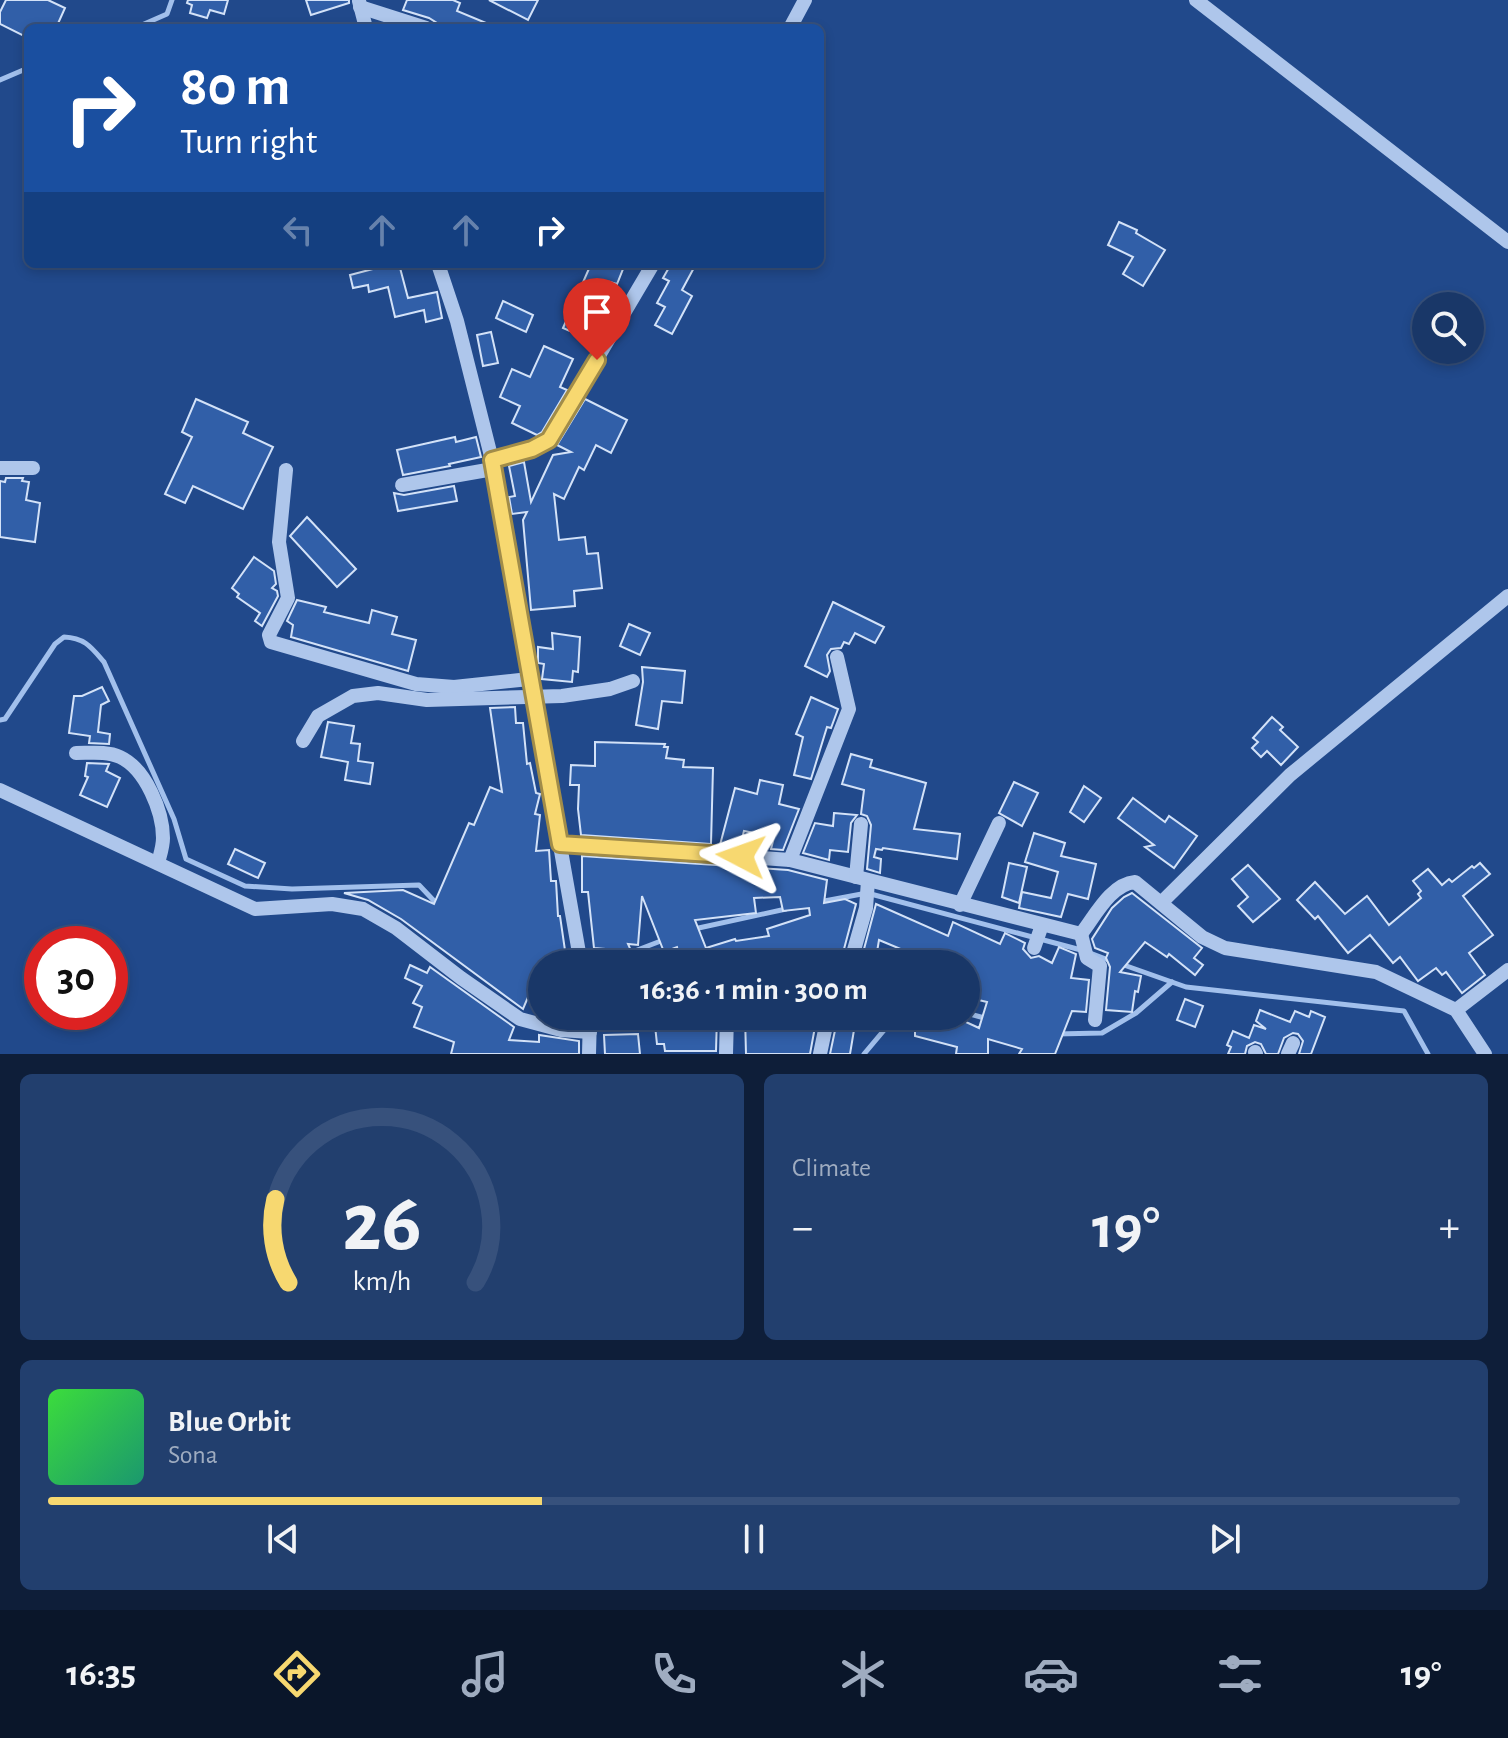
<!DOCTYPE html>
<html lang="en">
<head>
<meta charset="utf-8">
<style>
  body { margin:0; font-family:"Alegreya Sans",sans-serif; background:#223f6e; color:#f1f3f6; height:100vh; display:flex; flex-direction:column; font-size:30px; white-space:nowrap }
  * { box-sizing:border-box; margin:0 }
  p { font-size:26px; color:#9facc0 }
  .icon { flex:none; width:44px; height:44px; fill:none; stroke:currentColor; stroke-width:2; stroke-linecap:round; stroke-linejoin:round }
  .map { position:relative; height:1054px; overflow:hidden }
  .drawer { display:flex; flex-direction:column; gap:20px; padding:20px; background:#0e1e39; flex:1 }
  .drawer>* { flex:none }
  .top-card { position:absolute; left:24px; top:24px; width:800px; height:244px; border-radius:12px; box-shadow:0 4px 12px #0003,0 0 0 2px #37517c; background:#1a4fa0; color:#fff; overflow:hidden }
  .tools { position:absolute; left:1412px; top:292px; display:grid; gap:16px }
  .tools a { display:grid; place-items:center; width:72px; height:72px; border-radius:50%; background:#193768; box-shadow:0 4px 12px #0003,0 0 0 2px #37517c; font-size:40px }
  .speed { position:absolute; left:24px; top:926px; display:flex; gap:16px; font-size:40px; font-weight:700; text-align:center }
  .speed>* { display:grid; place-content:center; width:104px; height:104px; border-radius:50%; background:#193768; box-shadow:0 4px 12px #0003,0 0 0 2px #37517c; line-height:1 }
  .speed .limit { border:12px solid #d22; background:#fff; color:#111 }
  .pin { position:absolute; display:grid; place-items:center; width:68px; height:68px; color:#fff; margin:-82px -34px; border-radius:50% 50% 50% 0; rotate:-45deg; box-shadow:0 0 8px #0007 }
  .pin .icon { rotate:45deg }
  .me { position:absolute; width:88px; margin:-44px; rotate:274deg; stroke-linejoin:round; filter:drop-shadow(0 0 6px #0008) }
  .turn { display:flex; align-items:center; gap:28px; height:168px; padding:0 24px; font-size:36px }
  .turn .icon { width:104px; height:104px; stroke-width:2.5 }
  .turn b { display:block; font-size:56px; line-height:68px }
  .lanes { display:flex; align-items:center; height:76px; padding:0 24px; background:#0003; justify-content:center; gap:40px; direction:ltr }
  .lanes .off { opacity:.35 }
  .big { font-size:60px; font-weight:700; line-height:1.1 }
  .drawer .tile { flex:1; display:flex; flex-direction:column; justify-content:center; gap:12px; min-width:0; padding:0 28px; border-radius:12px; background:#223f6e }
  .drawer .dial { align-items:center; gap:0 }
  .dial svg { height:208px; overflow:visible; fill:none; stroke:#37517c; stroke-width:7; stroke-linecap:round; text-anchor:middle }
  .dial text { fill:#f1f3f6; stroke:none }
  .song { display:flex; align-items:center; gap:24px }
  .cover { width:96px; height:96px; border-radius:12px; background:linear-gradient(135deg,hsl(120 70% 55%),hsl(160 70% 35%)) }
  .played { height:8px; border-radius:4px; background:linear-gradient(90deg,#f7d870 35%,#37517c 35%) }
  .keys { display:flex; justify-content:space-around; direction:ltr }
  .heat { display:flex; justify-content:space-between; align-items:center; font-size:44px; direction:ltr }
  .drawer .tiles { flex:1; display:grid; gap:20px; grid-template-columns:1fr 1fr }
  .tile:last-child { grid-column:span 2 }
  .trip { position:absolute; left:528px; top:950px; width:452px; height:80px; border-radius:40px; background:#193768; box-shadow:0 4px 12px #0003,0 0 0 2px #37517c; font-weight:700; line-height:80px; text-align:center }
  .tabs { display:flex; height:128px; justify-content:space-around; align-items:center; background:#0a162a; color:#9facc0 }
  .tabs .icon { width:56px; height:56px }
  .tabs .on { color:#f7d870 }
  .tabs b { font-size:36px; color:#f1f3f6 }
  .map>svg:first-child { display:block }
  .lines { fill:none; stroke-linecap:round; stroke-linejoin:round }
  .stream { stroke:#a2c0ec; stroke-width:5 }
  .building { fill:#315fa8; stroke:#d3e2f8; stroke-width:2; fill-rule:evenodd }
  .minor { stroke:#aec6eb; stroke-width:14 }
  .route-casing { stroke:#a18c49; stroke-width:20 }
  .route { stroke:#f7d870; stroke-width:14 }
</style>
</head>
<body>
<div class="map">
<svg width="1508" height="1054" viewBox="0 0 1508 1054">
  <rect width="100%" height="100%" fill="#21498b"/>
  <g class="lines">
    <g class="stream">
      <polyline points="135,28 167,14 172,0"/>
      <polyline points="0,80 28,68"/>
      <path d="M0,720L5,719L55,644L64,637C85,638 91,647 104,662L174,819L186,859L245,886L292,889L419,885L437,904"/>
      <polyline points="819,902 867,893 1081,950"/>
      <polyline points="694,929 786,909"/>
      <polyline points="1090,953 1111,961"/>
      <polyline points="627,954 666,939"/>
      <polyline points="600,964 614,959"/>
      <polyline points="1121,964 1186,987 1404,1011 1428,1054"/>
      <polyline points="966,1013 988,1019"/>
      <polyline points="1056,1034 1102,1033 1136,1013 1172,982"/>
      <polyline points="864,1054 896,1016"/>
    </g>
  </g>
  <g class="building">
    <polygon points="6,0 48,0 65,8 56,28 28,28 28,38 0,24 0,12"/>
    <polygon points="188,0 228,0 224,14 210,10 207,18 190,13 192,5 187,3"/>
    <polygon points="306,0 349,0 349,3 311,15"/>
    <polygon points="407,0 453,0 460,3 457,11 498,28 445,28 429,18 403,10"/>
    <polygon points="489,0 538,0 528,20"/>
    <polygon points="1119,222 1137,230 1136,233 1165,250 1143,286 1123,274 1133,257 1108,245"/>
    <polygon points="392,264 399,264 408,298 437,292 442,318 426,322 424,310 395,317 388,287 369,292 368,285 353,288 350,275"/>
    <polygon points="591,264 611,264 623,269 617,284 610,282 605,295 594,290 584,313 602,321 596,333 585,327 581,336 563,328"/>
    <polygon points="671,264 696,264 682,290 692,296 672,334 655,325 665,307 657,303 669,281 663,278"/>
    <polygon points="503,301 533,315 526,332 496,318"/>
    <polygon points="491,332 498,363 483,366 477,335"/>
    <polygon points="544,346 573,359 560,387 567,390 542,432 537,435 512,423 520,406 500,397 512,369 530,377"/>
    <polygon points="196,399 248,422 243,433 273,447 243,509 193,486 185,503 165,494 192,437 182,432"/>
    <polygon points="585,399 627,420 611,453 596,445 584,470 579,467 564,499 554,494 559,540 585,537 587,554 598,553 602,588 574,591 575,606 531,610 523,520 527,512 512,514 509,497 515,496 509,466 524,462 531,502 553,455 571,452 557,445"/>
    <polygon points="455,437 456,442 476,437 481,457 449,464 450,466 403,475 397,450"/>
    <polygon points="6,478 23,478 22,481 29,482 26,500 40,503 35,542 0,537 0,481 5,482"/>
    <polygon points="454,486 457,501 398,511 394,493 404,495"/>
    <polygon points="307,517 356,569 337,587 290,536"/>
    <polygon points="254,557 274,571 276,584 272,588 277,591 278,596 262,626 255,621 260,613 237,597 239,594 232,588"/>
    <polygon points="297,600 326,607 324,612 369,623 372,610 397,617 392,634 416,640 408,671 291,637 293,625 287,621"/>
    <polygon points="833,602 884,627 875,643 855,633 849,644 844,642 841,648 831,649 827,655 830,671 827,677 805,666"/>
    <polygon points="629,624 650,633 640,655 620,646"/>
    <polygon points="552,633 580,637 578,672 573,671 572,682 542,679 544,664 538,663 538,647 553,649"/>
    <polygon points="642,667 685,671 682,703 662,701 658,729 636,725 643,682"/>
    <polygon points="102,687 109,701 101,705 98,732 110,734 109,744 89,743 90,736 69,733 74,696 82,696"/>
    <polygon points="811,697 838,709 831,728 827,727 811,779 794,775 803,737 796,734"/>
    <polygon points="515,707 516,723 523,723 527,764 530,763 536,793 540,794 535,814 540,815 536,851 549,850 551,881 556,881 558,916 560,916 567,964 542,964 523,1009 401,919 368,900 344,893 403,890 434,904 469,823 474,825 490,787 502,792 490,708"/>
    <polygon points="1272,717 1283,727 1280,730 1298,747 1281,765 1267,751 1261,757 1252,748 1258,742 1253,738"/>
    <polygon points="328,722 354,726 351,743 360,744 358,761 373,763 370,784 345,780 348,762 321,757"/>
    <polygon points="595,742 665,744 664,747 668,747 666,758 684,760 683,767 713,768 711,844 581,835 578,809 579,785 570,785 571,765 595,766"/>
    <polygon points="851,754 872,760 870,767 926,783 914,829 960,834 957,859 883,848 882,850 876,849 874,857 881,859 880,873 867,869 871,825 867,816 861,814 864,790 842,784"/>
    <polygon points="87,763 109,764 106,771 120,778 107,807 80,795 88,777 85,776"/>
    <polygon points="760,780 783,785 779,804 799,809 783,850 771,849 774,837 744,831 740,846 720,845 735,788 757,794"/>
    <polygon points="1014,782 1038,793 1022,826 999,813"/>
    <polygon points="1084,786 1101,798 1084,822 1070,812"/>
    <polygon points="1133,798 1165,822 1169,816 1197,836 1174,868 1145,847 1154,845 1118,818"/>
    <polygon points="834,813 857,815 851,823 848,852 830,850 829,860 803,853 815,823 833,826"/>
    <polygon points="1034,833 1065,843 1061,856 1096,864 1088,899 1068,894 1061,917 1019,908 1022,892 1051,898 1058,872 1025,862"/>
    <polygon points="235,849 265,863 258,878 228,864"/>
    <path d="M582,856L788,870L827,880L824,903L845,899L856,904L840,964H772V960L756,963L755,956L726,964H681L677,947L664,952L642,896L638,945L628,944L637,964H608L605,949L594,948L588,892H582ZM780,897L783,911L809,908L810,915L767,929L769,936L736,941L735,939L706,948L695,920L756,913L754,898Z"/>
    <polygon points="1009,863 1027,867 1019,903 1002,897"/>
    <polygon points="1480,863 1490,874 1463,896 1493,935 1469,953 1485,975 1462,993 1446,972 1442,975 1436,968 1418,981 1400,957 1393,963 1370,935 1348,953 1318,916 1315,919 1297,900 1315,882 1345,914 1367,896 1389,925 1421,898 1418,894 1421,891 1413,881 1428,869 1442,885 1449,879 1452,882 1472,866 1474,868"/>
    <polygon points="1248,865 1280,899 1253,922 1238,906 1248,897 1232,879"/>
    <polygon points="1132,893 1202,948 1194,958 1203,965 1195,975 1169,954 1167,957 1145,942 1120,972 1141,976 1138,992 1135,991 1132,1012 1106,1010 1110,967 1106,958 1108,953 1095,948 1092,939 1112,908 1124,897"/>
    <polygon points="876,904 948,936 953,922 1000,944 1005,933 1025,943 1023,949 1031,958 1039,956 1052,963 1059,947 1076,954 1071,978 1089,980 1086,1012 1072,1011 1055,1054 1019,1054 1022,1049 988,1039 988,1054 956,1054 957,1047 915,1036 915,1016 953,1016 979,1028 987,1002 966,997 966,964 938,955 937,964 918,964 920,957 879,940 875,964 860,964"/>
    <polygon points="410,965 427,973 430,967 514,1027 509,1040 539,1042 539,1035 579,1041 579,1054 451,1054 454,1042 414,1027 422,1007 413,1003 422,986 405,978"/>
    <polygon points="1185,999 1203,1006 1195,1027 1177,1020"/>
    <polygon points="1260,1010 1290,1022 1295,1011 1309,1017 1311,1011 1325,1017 1311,1054 1299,1054 1303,1041 1298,1034 1293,1033 1284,1038 1278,1054 1266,1054 1261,1044 1255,1042 1247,1046 1245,1054 1228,1054 1231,1047 1227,1045 1233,1031 1249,1038 1254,1025 1266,1029 1256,1021"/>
    <polygon points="654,1016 717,1016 716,1051 665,1051 664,1044 657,1044"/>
    <polygon points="745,1016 817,1016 810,1054 746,1054"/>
    <polygon points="837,1021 855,1024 850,1054 830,1054"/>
    <polygon points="638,1034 640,1054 605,1054 604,1035"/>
  </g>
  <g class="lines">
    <g class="minor">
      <polyline points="1196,0 1508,242"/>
      <polyline points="359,1 366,28"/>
      <polyline points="360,7 426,28"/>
      <polyline points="790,28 805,0"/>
      <polyline points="438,264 457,321 492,460 581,964"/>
      <polyline points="492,460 532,449 549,440 653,264"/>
      <polyline points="0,468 33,468"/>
      <polyline points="286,470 279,542 288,598 269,635 271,642 416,684 454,687 529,679"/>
      <polyline points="402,485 493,469"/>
      <polyline points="303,741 318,716 353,696 378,693 427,700 562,696 610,689 633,681"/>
      <path d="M76,753C91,753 107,751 120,757C146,769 163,812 163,838C163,847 160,855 158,863"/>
      <polyline points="0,790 255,909 332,904 363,909 396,928 461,978 520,1019 561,1030 590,1032"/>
      <polyline points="560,844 790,860 1081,934"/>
      <polyline points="790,860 849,709 837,657"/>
      <polyline points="856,877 861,824"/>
      <polyline points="1162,902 1290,775 1508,596"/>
      <polyline points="960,905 999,823"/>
      <path d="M1081,934C1095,916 1111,884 1135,882L1202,937L1225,948L1376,972L1456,1010L1485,1054"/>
      <polyline points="1081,934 1087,958 1100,966 1095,1020"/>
      <polyline points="1034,948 1042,925"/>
      <polyline points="850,964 866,908 868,881"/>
      <polyline points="1456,1010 1508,970"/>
      <polyline points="1255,1052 1256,1054"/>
      <polyline points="589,1054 590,1016"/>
      <polyline points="726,1054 727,1016"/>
      <polyline points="820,1054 828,1016"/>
      <polyline points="1288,1054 1293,1043"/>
    </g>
  </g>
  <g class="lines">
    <defs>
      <polyline id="route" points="597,360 549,440 532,449 492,460 560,844 741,856"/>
    </defs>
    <use href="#route" class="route-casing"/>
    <use href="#route" class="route"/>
  </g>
</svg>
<div class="tools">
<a><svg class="icon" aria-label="search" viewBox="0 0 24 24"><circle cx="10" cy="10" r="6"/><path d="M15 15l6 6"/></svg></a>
</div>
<div class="speed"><div class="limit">30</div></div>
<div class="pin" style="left:597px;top:360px;background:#d93025"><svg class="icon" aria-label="arrive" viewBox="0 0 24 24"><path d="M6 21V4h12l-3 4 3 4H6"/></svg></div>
<svg class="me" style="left:741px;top:856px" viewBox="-20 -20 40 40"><path d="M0-17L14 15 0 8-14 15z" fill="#f7d870" stroke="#fff" stroke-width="4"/></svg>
<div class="trip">16:36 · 1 min · 300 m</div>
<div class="top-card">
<div class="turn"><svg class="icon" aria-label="right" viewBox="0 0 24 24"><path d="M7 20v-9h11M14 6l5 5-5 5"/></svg><div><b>80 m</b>Turn right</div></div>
<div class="lanes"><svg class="icon off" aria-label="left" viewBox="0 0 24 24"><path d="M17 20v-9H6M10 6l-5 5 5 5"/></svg><svg class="icon off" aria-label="ahead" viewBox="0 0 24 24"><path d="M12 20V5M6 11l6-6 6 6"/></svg><svg class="icon off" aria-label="ahead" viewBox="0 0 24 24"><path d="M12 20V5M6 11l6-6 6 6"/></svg><svg class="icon" aria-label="right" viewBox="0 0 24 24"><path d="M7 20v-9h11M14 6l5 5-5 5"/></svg></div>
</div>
</div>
<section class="drawer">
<div class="tiles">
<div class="tile dial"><svg viewBox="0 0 100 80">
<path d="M14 69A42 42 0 1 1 86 69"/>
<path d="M14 69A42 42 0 0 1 9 37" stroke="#f7d870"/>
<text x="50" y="56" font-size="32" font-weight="700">26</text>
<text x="50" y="72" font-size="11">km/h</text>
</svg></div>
<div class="tile"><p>Climate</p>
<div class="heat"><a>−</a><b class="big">19°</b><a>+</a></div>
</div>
<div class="tile">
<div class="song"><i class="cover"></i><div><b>Blue Orbit</b><p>Sona</p></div></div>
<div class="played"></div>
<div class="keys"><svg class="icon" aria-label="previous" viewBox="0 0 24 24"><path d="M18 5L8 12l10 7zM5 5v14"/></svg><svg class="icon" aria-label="pause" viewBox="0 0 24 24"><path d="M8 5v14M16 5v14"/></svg><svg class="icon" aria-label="next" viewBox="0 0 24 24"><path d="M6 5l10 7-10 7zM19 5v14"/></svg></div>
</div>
</div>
</section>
<nav class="tabs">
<b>16:35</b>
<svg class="icon on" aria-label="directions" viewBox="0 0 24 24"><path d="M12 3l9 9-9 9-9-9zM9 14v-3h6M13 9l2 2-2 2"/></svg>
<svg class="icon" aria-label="music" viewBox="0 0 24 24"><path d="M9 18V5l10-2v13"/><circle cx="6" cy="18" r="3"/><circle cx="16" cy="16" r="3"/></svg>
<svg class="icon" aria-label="phone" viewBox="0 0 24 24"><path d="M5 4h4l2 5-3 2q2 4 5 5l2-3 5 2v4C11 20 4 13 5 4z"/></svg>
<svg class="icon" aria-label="climate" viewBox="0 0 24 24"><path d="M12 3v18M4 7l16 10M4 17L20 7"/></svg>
<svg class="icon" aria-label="car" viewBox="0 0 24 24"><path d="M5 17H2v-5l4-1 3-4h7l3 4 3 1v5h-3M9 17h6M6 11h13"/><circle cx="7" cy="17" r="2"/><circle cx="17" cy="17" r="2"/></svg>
<svg class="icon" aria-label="filters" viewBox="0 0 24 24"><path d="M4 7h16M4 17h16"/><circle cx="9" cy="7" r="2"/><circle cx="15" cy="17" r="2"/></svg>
<b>19°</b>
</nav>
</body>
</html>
